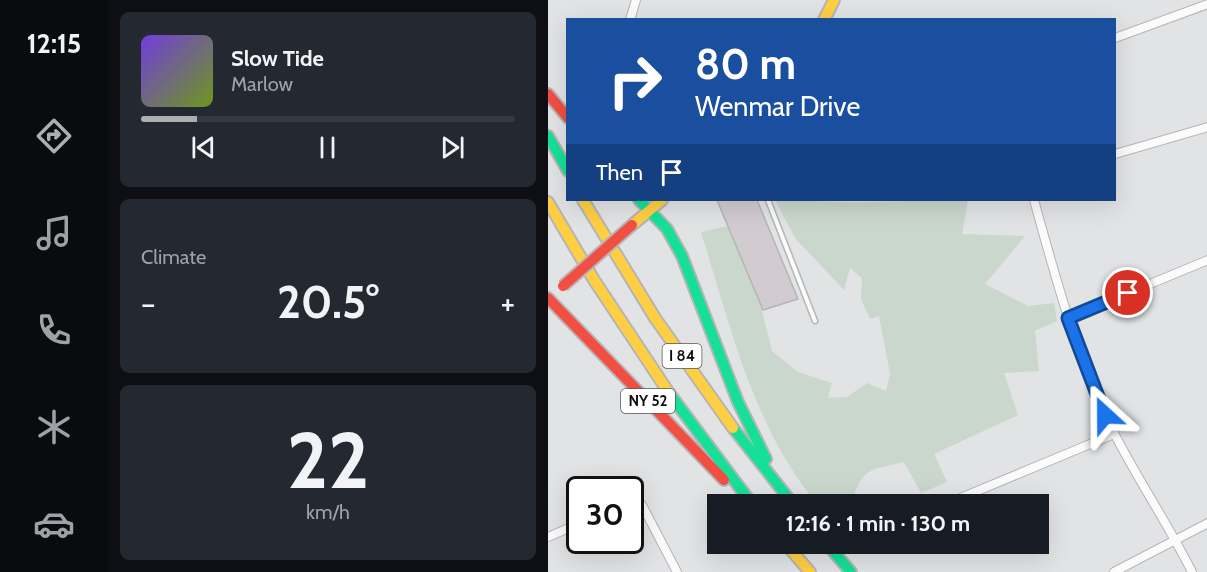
<!DOCTYPE html>
<html lang="en">
<head>
<meta charset="utf-8">
<style>
  body { margin:0; font-family:Cabin,sans-serif; background:#242831; color:#f1f3f6; height:100vh; display:flex; flex-direction:column; font-size:22px; white-space:nowrap }
  * { box-sizing:border-box; margin:0 }
  p { font-size:20px; color:#9ea1a6 }
  .icon { flex:none; width:33px; height:33px; fill:none; stroke:currentColor; stroke-width:2; stroke-linecap:round; stroke-linejoin:round }
  .map { position:relative; flex:1; overflow:hidden }
  .drawer { display:flex; flex-direction:column; gap:12px; padding:12px; background:#0d0f14; width:440px }
  .drawer>* { flex:none }
  .top-card { position:absolute; left:18px; top:18px; width:550px; height:183px; border-radius:0px; box-shadow:0 6px 24px #0002; background:#1a4fa0; color:#fff; overflow:hidden }
  .speed { position:absolute; left:18px; top:476px; display:flex; gap:12px; font-size:30px; font-weight:700; text-align:center }
  .speed>* { display:grid; place-content:center; width:78px; height:78px; border-radius:50%; background:#171b24; box-shadow:0 6px 24px #0002; line-height:1 }
  .speed .limit { border:3px solid #111; border-radius:9px; background:#fff; color:#111 }
  .pin { position:absolute; display:grid; place-items:center; width:51px; height:51px; color:#fff; margin:-26px; border:3px solid #fff; border-radius:50%; box-shadow:0 2px 6px #0007 }
  .me { position:absolute; width:66px; margin:-33px; rotate:336deg; stroke-linejoin:round; filter:drop-shadow(0 0 4px #0008) }
  .turn { display:flex; align-items:center; gap:21px; height:126px; padding:0 30px; font-size:27px }
  .turn .icon { width:78px; height:78px; stroke-width:2.5 }
  .turn b { display:block; font-size:42px; line-height:51px }
  .then { display:flex; align-items:center; height:57px; padding:0 30px; background:#0003; gap:12px; font-size:22px }
  .big { font-size:45px; font-weight:800; line-height:1.1 }
  .drawer .widget { flex:1; display:flex; flex-direction:column; justify-content:center; gap:9px; min-width:0; padding:0 21px; border-radius:9px; background:#242831 }
  .drawer .dial { align-items:center; gap:0 }
  .dial b { font-size:78px; line-height:1 }
  .song { display:flex; align-items:center; gap:18px }
  .cover { width:72px; height:72px; border-radius:9px; background:linear-gradient(135deg,hsl(260 70% 55%),hsl(80 70% 35%)) }
  .played { height:6px; border-radius:3px; background:linear-gradient(90deg,#acaeb0 15%,#363941 15%) }
  .keys { display:flex; justify-content:space-around; direction:ltr }
  .heat { display:flex; justify-content:space-between; align-items:center; font-size:33px; direction:ltr }
  .trip { position:absolute; left:159px; top:494px; width:342px; height:60px; border-radius:0px; background:#171b24; box-shadow:0 6px 24px #0002; font-weight:800; line-height:60px; text-align:center }
  main { display:flex; flex:1; min-height:0 }
  .dock { display:flex; flex-direction:column; width:108px; justify-content:space-around; align-items:center; background:#090b0e; color:#9ea1a6 }
  .dock .icon { width:42px; height:42px }
  .dock .active { color:#acaeb0 }
  .dock b { font-size:27px; color:#f1f3f6 }
  .map>svg:first-child { display:block }
  .green { fill:#cad7cd }
  .building { fill:#d2cbcf; stroke:#b5b5b6; stroke-width:1.5 }
  .lines { fill:none; stroke-linecap:round; stroke-linejoin:round }
  .lane-casing { stroke:#b5b5b7; stroke-width:7 }
  .street-casing { stroke:#b5b5b7; stroke-width:10 }
  .fast-casing { stroke:#b5b5b7; stroke-width:14 }
  .slow-casing { stroke:#b5b5b7; stroke-width:14 }
  .jam-casing { stroke:#b5b5b7; stroke-width:14 }
  .lane { stroke:#fbfbfb; stroke-width:4 }
  .street { stroke:#fbfbfb; stroke-width:8 }
  .fast { stroke:#16e098; stroke-width:10 }
  .slow { stroke:#ffcf43; stroke-width:10 }
  .jam { stroke:#f24e42; stroke-width:10 }
  .jam-bridge-casing { stroke:#b5b5b7; stroke-width:14; stroke-linecap:butt }
  .jam-bridge { stroke:#f24e42; stroke-width:10 }
  .route-casing { stroke:#114b97; stroke-width:15 }
  .route { stroke:#1a73e8; stroke-width:10 }
  .labels { text-anchor:middle; stroke-width:6; stroke-linejoin:round; paint-order:stroke }
  .shield { fill:#fff; stroke:#565758; stroke-width:1.5 }
  .shield-label { font-size:15px; font-weight:bold; fill:#0e0f10 }
</style>
</head>
<body>
<main>
<nav class="dock">
<b>12:15</b>
<svg class="icon active" aria-label="directions" viewBox="0 0 24 24"><path d="M12 3l9 9-9 9-9-9zM9 14v-3h6M13 9l2 2-2 2"/></svg>
<svg class="icon" aria-label="music" viewBox="0 0 24 24"><path d="M9 18V5l10-2v13"/><circle cx="6" cy="18" r="3"/><circle cx="16" cy="16" r="3"/></svg>
<svg class="icon" aria-label="phone" viewBox="0 0 24 24"><path d="M5 4h4l2 5-3 2q2 4 5 5l2-3 5 2v4C11 20 4 13 5 4z"/></svg>
<svg class="icon" aria-label="climate" viewBox="0 0 24 24"><path d="M12 3v18M4 7l16 10M4 17L20 7"/></svg>
<svg class="icon" aria-label="car" viewBox="0 0 24 24"><path d="M5 17H2v-5l4-1 3-4h7l3 4 3 1v5h-3M9 17h6M6 11h13"/><circle cx="7" cy="17" r="2"/><circle cx="17" cy="17" r="2"/></svg>
</nav>
<section class="drawer">
<div class="widget">
<div class="song"><i class="cover"></i><div><b>Slow Tide</b><p>Marlow</p></div></div>
<div class="played"></div>
<div class="keys"><svg class="icon" aria-label="previous" viewBox="0 0 24 24"><path d="M18 5L8 12l10 7zM5 5v14"/></svg><svg class="icon" aria-label="pause" viewBox="0 0 24 24"><path d="M8 5v14M16 5v14"/></svg><svg class="icon" aria-label="next" viewBox="0 0 24 24"><path d="M6 5l10 7-10 7zM19 5v14"/></svg></div>
</div>
<div class="widget"><p>Climate</p>
<div class="heat"><a>−</a><b class="big">20.5°</b><a>+</a></div>
</div>
<div class="widget dial"><b>22</b><p>km/h</p></div>
</section>
<div class="map">
<svg width="660" height="572" viewBox="0 0 660 572">
  <rect width="100%" height="100%" fill="#e2e3e5"/>
  <path class="green" d="M227,200L305,202L420,200L414,234L477,236L437,284L480,306L506,303L509,321L487,331L491,371L456,373L470,415L386,454L399,482L373,493L356,462C320,471 316,466 303,504H269C205,427 182,325 153,232L180,226L213,307L224,351L250,372L284,383L280,398L299,397L319,383L338,391L342,374L331,316L322,319L313,299L314,278L302,268L296,290L247,238Z"/>
  <polygon class="building" points="169,200 209,200 250,299 215,310"/>
  <g class="lines">
    <defs>
      <polyline id="lane" points="220,200 267,321"/>
      <g id="street">
        <polyline points="82,20 88,0"/>
        <polyline points="567,38 660,4"/>
        <polyline points="567,154 660,127"/>
        <path d="M486,200C508,279 529,359 566,433C590,480 620,524 644,572"/>
        <polyline points="520,318 660,260"/>
        <polyline points="82,501 86,500 94,505 129,572"/>
        <polyline points="398,504 566,434"/>
        <polyline points="0,537 32,523"/>
        <polyline points="566,572 660,523"/>
      </g>
      <g id="fast">
        <polyline points="0,136 20,171"/>
        <polyline points="91,200 119,229 134,256 190,402 218,459"/>
        <polyline points="121,393 204,504"/>
        <polyline points="185,428 245,504"/>
        <polyline points="278,543 303,572"/>
      </g>
      <g id="slow">
        <polyline points="276,20 286,0"/>
        <polyline points="35,200 107,318 185,428"/>
        <polyline points="0,202 46,280 121,393"/>
        <polyline points="84,225 114,200"/>
        <polyline points="237,543 262,572"/>
      </g>
      <g id="jam">
        <polyline points="0,94 20,118"/>
        <polyline points="0,298 176,480"/>
      </g>
    </defs>
    <use href="#lane" class="lane-casing"/>
    <use href="#street" class="street-casing"/>
    <use href="#fast" class="fast-casing"/>
    <use href="#slow" class="slow-casing"/>
    <use href="#jam" class="jam-casing"/>
    <use href="#lane" class="lane"/>
    <use href="#street" class="street"/>
    <use href="#fast" class="fast"/>
    <use href="#slow" class="slow"/>
    <use href="#jam" class="jam"/>
    <defs>
      <polyline id="jam-bridge" points="15,286 84,225"/>
    </defs>
    <use href="#jam-bridge" class="jam-bridge-casing"/>
    <use href="#jam-bridge" class="jam-bridge"/>
  </g>
  <g class="lines">
    <defs>
      <polyline id="route" points="557,415 520,318 580,293"/>
    </defs>
    <use href="#route" class="route-casing"/>
    <use href="#route" class="route"/>
  </g>
  <g class="labels">
    <g class="shield">
      <rect x="114.5" y="344" width="39" height="24" rx="4.5"/>
      <rect x="73" y="389" width="54" height="24" rx="4.5"/>
    </g>
    <g class="shield-label">
      <text x="134" y="361">I 84</text>
      <text x="100" y="406">NY 52</text>
    </g>
  </g>
</svg>
<div class="speed"><div class="limit">30</div></div>
<div class="pin" style="left:580px;top:293px;background:#d93025"><svg class="icon" aria-label="arrive" viewBox="0 0 24 24"><path d="M6 21V4h12l-3 4 3 4H6"/></svg></div>
<svg class="me" style="left:557px;top:415px" viewBox="-20 -20 40 40"><path d="M0-17L14 15 0 8-14 15z" fill="#1a73e8" stroke="#fff" stroke-width="4"/></svg>
<div class="trip">12:16 · 1 min · 130 m</div>
<div class="top-card">
<div class="turn"><svg class="icon" aria-label="right" viewBox="0 0 24 24"><path d="M7 20v-9h11M14 6l5 5-5 5"/></svg><div><b>80 m</b>Wenmar Drive</div></div>
<div class="then">Then<svg class="icon" aria-label="arrive" viewBox="0 0 24 24"><path d="M6 21V4h12l-3 4 3 4H6"/></svg></div>
</div>
</div>
</main>
</body>
</html>
